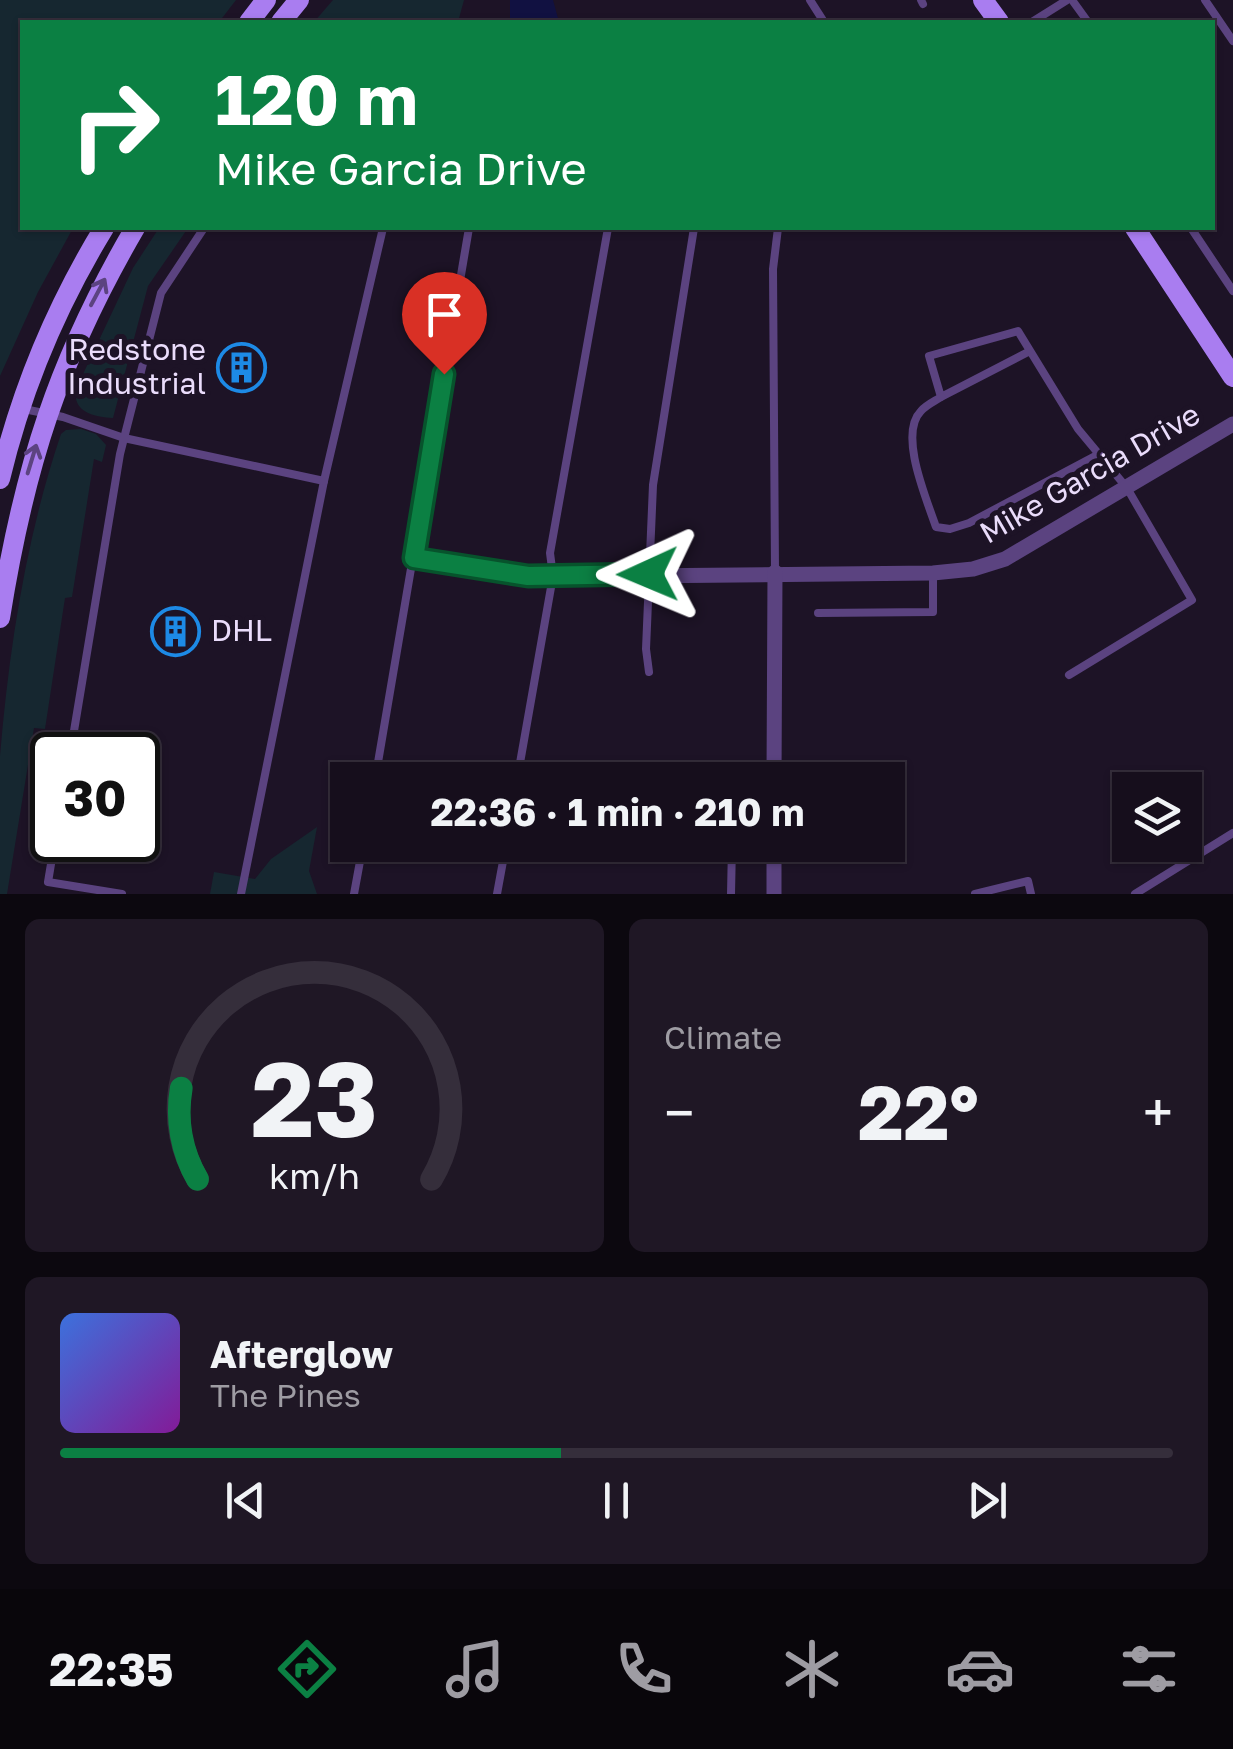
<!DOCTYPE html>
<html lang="en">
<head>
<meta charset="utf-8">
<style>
  body { margin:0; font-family:"Golos Text",sans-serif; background:#1f1725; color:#f1f3f6; height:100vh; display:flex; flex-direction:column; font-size:38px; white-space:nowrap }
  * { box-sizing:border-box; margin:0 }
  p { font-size:32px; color:#9e9ca3 }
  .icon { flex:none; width:55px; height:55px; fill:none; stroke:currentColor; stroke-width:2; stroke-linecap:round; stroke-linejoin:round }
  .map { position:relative; height:894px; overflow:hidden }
  .drawer { display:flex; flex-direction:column; gap:25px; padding:25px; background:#0c080f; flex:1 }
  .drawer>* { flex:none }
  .top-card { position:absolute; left:20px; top:20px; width:1195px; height:210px; border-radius:0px; box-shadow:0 2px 8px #0004,0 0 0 2px #352e3b; background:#0b8043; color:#fff; overflow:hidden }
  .controls { position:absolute; left:1112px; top:772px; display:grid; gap:20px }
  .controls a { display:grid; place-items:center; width:90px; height:90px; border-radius:0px; background:#160e1c; box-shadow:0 2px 8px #0004,0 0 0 2px #352e3b; font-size:50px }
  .speed { position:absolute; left:30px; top:732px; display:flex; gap:20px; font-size:50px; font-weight:700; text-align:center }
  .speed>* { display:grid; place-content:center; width:130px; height:130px; border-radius:50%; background:#160e1c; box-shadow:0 2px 8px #0004,0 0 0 2px #352e3b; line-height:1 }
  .speed .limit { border:5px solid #111; border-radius:15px; background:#fff; color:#111 }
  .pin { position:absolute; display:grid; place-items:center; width:85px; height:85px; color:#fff; margin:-102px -42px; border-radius:50% 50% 50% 0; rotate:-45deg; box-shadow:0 0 10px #0007 }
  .pin .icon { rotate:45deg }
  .me { position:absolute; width:110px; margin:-55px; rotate:269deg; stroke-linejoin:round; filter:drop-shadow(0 0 8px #0008) }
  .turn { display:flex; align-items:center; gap:35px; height:210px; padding:0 30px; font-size:45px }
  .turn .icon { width:130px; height:130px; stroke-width:2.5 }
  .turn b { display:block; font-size:70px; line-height:85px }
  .big { font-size:75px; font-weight:700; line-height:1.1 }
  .drawer .widget { flex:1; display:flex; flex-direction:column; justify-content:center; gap:15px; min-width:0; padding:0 35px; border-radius:15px; background:#1f1725 }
  .drawer .dial { align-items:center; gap:0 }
  .dial svg { height:260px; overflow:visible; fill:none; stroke:#352e3b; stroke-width:7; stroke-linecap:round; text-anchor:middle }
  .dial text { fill:#f1f3f6; stroke:none }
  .song { display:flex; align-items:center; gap:30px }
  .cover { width:120px; height:120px; border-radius:15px; background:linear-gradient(135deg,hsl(220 70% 55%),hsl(290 70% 35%)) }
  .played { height:10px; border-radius:5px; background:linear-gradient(90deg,#0b8043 45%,#352e3b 45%) }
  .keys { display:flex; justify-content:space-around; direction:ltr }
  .heat { display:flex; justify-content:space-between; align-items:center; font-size:55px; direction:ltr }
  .drawer .tiles { flex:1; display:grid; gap:25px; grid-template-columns:1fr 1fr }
  .widget:last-child { grid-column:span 2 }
  .trip { position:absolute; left:330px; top:762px; width:575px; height:100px; border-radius:0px; background:#160e1c; box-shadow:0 2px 8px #0004,0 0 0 2px #352e3b; font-weight:700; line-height:100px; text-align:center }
  .dock { display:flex; height:160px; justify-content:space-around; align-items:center; background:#09060b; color:#9e9ca3 }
  .dock .icon { width:70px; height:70px }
  .dock .current { color:#0b8043 }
  .dock b { font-size:45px; color:#f1f3f6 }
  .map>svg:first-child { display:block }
  .green { fill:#162730 }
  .water { fill:#111141 }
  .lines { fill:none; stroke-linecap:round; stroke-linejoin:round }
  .lane { stroke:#5b4380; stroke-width:8 }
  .street { stroke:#5b4380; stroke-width:15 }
  .secondary { stroke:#a97df0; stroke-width:20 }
  .oneway { stroke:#5c4381 }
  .route-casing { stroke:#07532c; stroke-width:25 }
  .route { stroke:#0b8043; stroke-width:18 }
  .labels { text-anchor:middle; stroke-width:10; stroke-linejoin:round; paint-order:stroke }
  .poi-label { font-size:30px; fill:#eadcfb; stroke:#1d1326; text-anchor:end }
  .street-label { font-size:30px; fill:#eadcfb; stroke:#1d1326 }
</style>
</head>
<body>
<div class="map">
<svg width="1233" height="894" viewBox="0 0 1233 894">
  <rect width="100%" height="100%" fill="#1d1326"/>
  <g class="green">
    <polygon points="0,0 236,0 219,22 22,22 22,228 73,228 38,292 0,376"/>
    <polygon points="333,0 464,0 458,22 314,22"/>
    <path d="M159,228H188L148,286L113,418C94,417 72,412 76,389L133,268Z"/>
    <path d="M81,429L96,434L106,445L102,462L94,459L72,597L65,598L45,729L34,728L7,894H0C0,849 0,802 0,756C9,649 26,537 61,434L66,430Z"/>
    <polygon points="317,827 309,871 317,894 210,894 214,872 255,879 271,859"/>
  </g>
  <polygon class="water" points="510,0 553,0 559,22 510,22"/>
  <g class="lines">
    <g class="lane">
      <polyline points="810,0 824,22"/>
      <polyline points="921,0 923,4"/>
      <polyline points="1072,0 1088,22"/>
      <polyline points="1205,0 1233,41"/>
      <polyline points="1032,22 1067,0"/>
      <polyline points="1191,228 1233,291"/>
      <polyline points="1030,351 941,397 929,356 1018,331 1078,429 1127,488 1192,600 1069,675"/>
      <path d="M941,397C935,401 926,405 921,411C898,434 927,500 936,527L950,529L969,523L1099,454"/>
      <polyline points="24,409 63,417 124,438 324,481 241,894"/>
      <polyline points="324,481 383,228"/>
      <polyline points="775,572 773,269 778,228"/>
      <polyline points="818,613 933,612 933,573"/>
      <polyline points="649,672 646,649 653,485 694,228"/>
      <polyline points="70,755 120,454 161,293 204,228"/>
      <polyline points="375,780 469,228"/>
      <polyline points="517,780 553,576 550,553 608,228"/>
      <polyline points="55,840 48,882 122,894"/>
      <polyline points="354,894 363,845"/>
      <polyline points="497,894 506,845"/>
      <polyline points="731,894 732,845"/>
      <polyline points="975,894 1028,881 1031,894"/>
      <polyline points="1135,894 1233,833"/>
    </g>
    <g class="street">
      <polyline points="414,558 528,577 933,573 973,569 1005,559 1233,424"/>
      <polyline points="774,780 775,572"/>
      <polyline points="774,894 774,845"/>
    </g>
    <g class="secondary">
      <polyline points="983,0 999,22"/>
      <polyline points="249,22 266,0"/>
      <polyline points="281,22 299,0"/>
      <polyline points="1135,228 1233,377"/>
      <path d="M0,479C21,391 57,305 104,228"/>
      <path d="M0,618C24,467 58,360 135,228"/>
    </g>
  </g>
  <defs><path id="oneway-shaft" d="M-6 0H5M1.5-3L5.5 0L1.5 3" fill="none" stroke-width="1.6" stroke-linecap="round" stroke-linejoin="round" transform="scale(2.5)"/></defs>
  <g class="oneway">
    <use href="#oneway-shaft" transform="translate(98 292) rotate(-62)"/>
    <use href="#oneway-shaft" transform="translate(32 459) rotate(-73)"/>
  </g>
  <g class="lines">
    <defs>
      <polyline id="route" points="444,374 414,558 528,576 648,574"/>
    </defs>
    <use href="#route" class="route-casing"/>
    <use href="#route" class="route"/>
  </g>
  <defs>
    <symbol id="building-ring" viewBox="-11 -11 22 22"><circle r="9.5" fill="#1d1326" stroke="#1d8ae6" stroke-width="1.5"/><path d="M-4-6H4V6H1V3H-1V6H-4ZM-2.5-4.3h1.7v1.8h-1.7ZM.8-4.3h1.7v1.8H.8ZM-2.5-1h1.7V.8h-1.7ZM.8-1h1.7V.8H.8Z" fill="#1d8ae6"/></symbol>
  </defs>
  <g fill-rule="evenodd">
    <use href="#building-ring" x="214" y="340" width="55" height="55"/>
    <use href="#building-ring" x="148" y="604" width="55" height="55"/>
  </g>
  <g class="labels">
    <g class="poi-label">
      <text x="206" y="360">Redstone<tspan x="206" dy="34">Industrial</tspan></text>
      <text x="211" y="641" text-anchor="start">DHL</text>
    </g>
    <g class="street-label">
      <text transform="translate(1090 474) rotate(-30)" y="10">Mike Garcia Drive</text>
    </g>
  </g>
</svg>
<div class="controls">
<a><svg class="icon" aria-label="layers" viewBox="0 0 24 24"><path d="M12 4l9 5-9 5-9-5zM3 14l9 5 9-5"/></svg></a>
</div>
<div class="speed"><div class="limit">30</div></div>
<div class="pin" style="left:444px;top:374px;background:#d93025"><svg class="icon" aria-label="arrive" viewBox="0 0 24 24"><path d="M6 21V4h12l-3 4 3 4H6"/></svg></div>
<svg class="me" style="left:648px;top:574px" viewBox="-20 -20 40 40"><path d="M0-17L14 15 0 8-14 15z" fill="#0b8043" stroke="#fff" stroke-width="4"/></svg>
<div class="trip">22:36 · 1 min · 210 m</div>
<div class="top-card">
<div class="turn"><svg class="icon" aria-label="right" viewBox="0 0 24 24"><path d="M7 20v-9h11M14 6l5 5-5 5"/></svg><div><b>120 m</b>Mike Garcia Drive</div></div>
</div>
</div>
<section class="drawer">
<div class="tiles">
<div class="widget dial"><svg viewBox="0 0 100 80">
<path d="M14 69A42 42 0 1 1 86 69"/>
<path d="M14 69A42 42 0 0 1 9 41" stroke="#0b8043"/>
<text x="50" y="56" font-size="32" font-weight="700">23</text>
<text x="50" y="72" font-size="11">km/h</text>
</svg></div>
<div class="widget"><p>Climate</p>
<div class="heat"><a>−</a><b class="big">22°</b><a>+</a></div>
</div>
<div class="widget">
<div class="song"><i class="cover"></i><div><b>Afterglow</b><p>The Pines</p></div></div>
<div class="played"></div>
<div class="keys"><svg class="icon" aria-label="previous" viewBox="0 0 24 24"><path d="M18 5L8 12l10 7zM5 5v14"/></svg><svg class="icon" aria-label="pause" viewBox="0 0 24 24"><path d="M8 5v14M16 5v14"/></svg><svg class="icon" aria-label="next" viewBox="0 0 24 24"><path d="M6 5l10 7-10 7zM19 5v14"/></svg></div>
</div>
</div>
</section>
<nav class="dock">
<b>22:35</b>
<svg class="icon current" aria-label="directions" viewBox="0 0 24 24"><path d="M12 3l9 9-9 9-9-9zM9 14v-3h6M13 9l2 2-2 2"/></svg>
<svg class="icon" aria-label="music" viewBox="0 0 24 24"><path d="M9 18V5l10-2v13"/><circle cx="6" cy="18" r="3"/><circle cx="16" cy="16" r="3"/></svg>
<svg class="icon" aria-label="phone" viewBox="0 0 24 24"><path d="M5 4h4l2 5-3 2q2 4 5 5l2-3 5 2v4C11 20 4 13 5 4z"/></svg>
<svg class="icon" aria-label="climate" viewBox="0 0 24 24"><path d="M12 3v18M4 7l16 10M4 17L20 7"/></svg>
<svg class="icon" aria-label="car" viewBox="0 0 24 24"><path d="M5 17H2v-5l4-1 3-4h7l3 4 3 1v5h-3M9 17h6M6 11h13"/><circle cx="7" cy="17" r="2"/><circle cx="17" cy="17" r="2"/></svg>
<svg class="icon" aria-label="filters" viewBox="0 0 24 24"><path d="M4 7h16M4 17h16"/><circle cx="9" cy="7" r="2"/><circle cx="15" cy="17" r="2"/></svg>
</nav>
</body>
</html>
